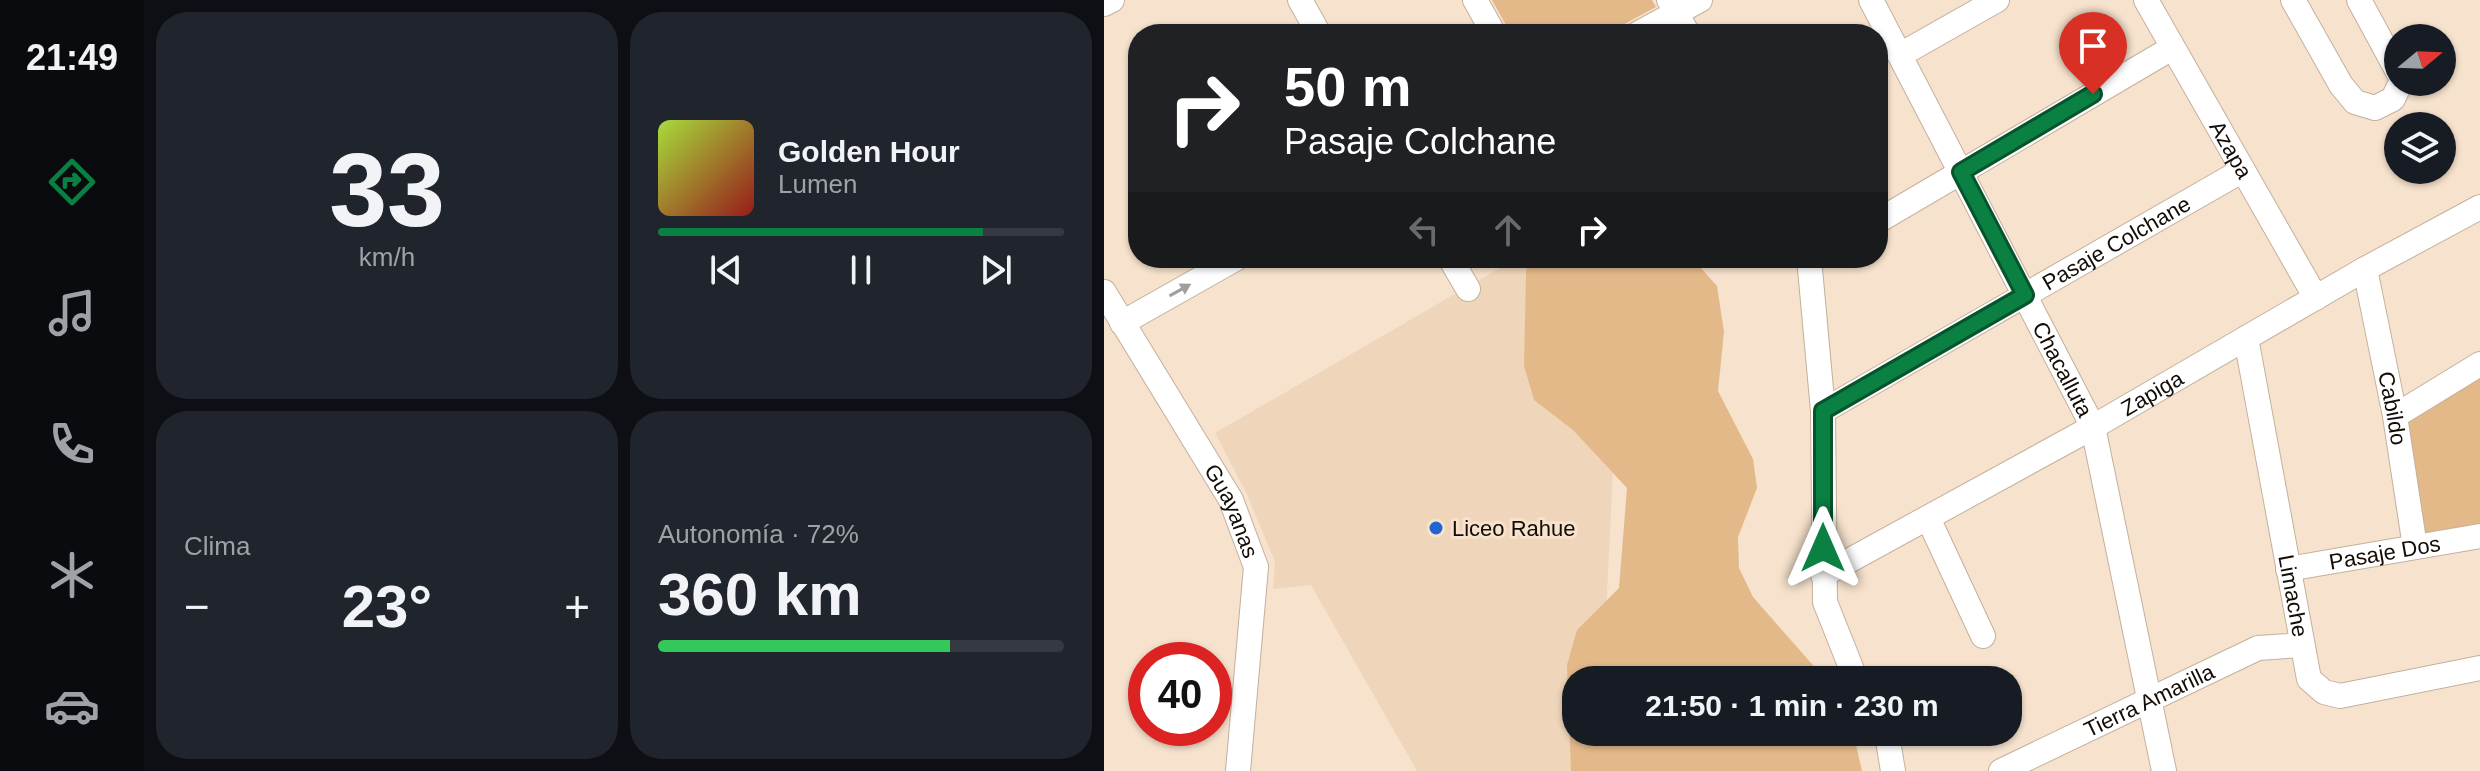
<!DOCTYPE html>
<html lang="es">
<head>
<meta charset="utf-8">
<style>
  body { margin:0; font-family:Helvetica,sans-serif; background:#20242c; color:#f1f3f6; height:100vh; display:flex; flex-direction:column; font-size:30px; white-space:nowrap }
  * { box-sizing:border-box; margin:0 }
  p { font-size:26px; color:#9ea1a6 }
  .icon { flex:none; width:44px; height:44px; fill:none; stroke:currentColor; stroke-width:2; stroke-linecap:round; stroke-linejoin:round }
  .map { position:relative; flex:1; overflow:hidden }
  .sheet { display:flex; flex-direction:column; gap:12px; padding:12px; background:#0d0f14; width:960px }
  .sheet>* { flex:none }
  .top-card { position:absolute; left:24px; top:24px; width:760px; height:244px; border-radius:32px; box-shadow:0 2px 6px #0004; background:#202124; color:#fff; overflow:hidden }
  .needle { width:52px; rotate:71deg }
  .tools { position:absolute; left:1280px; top:24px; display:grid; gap:16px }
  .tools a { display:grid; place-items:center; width:72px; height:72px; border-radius:50%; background:#171b24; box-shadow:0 2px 6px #0004; font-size:40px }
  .speed { position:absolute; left:24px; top:642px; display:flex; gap:16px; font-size:40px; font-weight:700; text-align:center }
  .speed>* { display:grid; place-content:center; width:104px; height:104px; border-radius:50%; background:#171b24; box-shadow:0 2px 6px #0004; line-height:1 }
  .speed .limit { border:12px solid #d22; background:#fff; color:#111 }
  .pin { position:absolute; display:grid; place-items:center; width:68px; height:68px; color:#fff; margin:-82px -34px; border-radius:50% 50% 50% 0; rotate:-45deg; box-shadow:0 0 8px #0007 }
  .pin .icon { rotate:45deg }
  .me { position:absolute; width:88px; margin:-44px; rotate:0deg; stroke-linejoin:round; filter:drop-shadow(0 0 6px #0008) }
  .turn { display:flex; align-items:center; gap:28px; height:168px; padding:0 24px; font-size:36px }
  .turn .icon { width:104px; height:104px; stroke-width:2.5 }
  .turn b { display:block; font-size:56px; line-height:68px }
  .lanes { display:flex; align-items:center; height:76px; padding:0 24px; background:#0003; justify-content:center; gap:40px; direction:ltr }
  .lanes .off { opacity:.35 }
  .big { font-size:60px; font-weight:600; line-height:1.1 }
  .sheet .tile { flex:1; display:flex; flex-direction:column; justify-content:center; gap:12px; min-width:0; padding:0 28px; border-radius:32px; background:#20242c }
  .sheet .dial { align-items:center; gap:0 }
  .dial b { font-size:104px; line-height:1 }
  .song { display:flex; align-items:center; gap:24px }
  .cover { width:96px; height:96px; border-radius:12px; background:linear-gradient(135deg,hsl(80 70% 55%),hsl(0 70% 35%)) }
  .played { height:8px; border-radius:4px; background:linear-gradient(90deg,#0b8043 80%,#363941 80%) }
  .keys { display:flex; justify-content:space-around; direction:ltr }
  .heat { display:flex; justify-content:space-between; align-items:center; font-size:44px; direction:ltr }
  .charge { height:12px; border-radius:6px; background:linear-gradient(90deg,#34c759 72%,#363941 0) }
  .sheet .tiles { flex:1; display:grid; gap:12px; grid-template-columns:repeat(2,1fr) }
  .trip { position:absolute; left:458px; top:666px; width:460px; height:80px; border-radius:32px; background:#171b24; box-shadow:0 2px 6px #0004; font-weight:600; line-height:80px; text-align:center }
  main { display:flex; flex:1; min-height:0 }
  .dock { display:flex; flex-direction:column; width:144px; justify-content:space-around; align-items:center; background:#090b0e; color:#9ea1a6 }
  .dock .icon { width:56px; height:56px }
  .dock .selected { color:#0b8043 }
  .dock b { font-size:36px; color:#f1f3f6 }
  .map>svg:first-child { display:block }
  .built { fill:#efd5ba }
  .green { fill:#e4b98a }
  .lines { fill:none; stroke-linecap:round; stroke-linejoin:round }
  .minor-casing { stroke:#c4b09c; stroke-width:26 }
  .minor { stroke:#fff; stroke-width:24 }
  .oneway { fill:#a19e9b }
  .route-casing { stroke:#07532c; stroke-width:20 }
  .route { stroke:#0b8043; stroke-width:14 }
  .poi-dot { fill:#2265d1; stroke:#f6e2cd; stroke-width:3 }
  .labels { text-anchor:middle; stroke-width:6; stroke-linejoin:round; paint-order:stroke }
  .street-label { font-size:22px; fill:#130c06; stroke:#f6e2cd }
  .poi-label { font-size:22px; fill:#130c06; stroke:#f6e2cd; text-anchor:start }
</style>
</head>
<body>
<main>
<nav class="dock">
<b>21:49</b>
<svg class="icon selected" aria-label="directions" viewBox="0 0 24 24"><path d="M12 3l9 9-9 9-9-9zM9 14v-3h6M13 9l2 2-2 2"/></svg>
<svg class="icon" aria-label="music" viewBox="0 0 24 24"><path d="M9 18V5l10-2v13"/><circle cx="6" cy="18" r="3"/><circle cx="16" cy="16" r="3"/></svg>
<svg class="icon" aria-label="phone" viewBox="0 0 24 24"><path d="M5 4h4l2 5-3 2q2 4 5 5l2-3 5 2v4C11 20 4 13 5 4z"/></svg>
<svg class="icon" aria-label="climate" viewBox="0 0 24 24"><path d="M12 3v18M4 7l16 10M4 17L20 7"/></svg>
<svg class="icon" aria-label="car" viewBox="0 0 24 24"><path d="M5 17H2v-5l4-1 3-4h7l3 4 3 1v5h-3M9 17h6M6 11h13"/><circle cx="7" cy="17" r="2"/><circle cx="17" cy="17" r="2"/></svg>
</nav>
<section class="sheet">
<div class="tiles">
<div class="tile dial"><b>33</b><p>km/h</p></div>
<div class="tile">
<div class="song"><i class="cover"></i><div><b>Golden Hour</b><p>Lumen</p></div></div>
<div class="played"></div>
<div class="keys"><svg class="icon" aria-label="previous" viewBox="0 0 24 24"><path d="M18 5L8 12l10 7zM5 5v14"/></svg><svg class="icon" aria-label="pause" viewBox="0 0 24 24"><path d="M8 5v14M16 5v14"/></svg><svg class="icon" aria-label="next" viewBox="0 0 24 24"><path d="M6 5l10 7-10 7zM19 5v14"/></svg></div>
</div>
<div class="tile"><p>Clima</p>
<div class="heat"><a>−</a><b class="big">23°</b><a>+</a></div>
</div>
<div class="tile"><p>Autonomía · 72%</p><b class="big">360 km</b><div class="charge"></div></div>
</div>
</section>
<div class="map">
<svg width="1376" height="771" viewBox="0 0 1376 771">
  <rect width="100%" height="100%" fill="#f6e2cd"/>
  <polygon class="built" points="413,258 444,258 510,446 499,680 472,680 472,732 495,771 313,771 207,585 169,589 171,562 143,494 111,433"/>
  <g class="green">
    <polygon points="388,0 548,0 552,7 502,34 407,34"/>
    <polygon points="425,258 588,258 613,286 620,332 614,391 649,459 653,488 634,537 635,568 649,597 722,680 472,680 472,732 749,732 758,771 467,771 463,665 473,630 515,588 523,488 469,430 430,400 420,366 422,273"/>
    <polygon points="1376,378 1376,525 1321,533 1302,424"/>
  </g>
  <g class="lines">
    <defs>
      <g id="minor">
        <polyline points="196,0 215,34"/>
        <polyline points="371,0 390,34"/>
        <polyline points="565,0 584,34"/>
        <path id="s1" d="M767,0L989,427L1060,771"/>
        <path id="s2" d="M1042,0L1212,298"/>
        <polyline points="1189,0 1237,85 1251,102 1271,108 1289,99 1297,82"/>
        <polyline points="1255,0 1294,72"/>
        <polyline points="0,4 8,0"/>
        <polyline points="533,34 596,0"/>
        <polyline points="796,55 893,0"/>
        <polyline points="774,221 1068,48"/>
        <polyline points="346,258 364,289"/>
        <polyline points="705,258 719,411 721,602 752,680"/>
        <path id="s3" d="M1261,269L1291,416L1311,547"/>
        <path id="s4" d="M0,292L127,500L152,567L134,771"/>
        <polyline points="18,323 133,258"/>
        <path id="s5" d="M1142,338L1205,679L1220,692L1236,696L1376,668"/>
        <path id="s6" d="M719,411L1139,170"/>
        <polyline points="1291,416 1376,364"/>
        <polyline points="824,518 879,636"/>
        <path id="s7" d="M1184,569L1376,536"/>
        <path id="s8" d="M719,575L989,427L1261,269L1376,207"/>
        <polyline points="779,732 784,741 789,771"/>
        <path id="s9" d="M897,771L1154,648L1198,645"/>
      </g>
    </defs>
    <use href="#minor" class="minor-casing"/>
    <use href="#minor" class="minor"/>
  </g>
  <defs><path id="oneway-solid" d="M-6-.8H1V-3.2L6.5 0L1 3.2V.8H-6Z" transform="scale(2)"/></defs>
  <use class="oneway" href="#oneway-solid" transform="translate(76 290) rotate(-29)"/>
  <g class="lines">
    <defs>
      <polyline id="route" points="719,548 719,411 921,295 857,172 989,94"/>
    </defs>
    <use href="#route" class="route-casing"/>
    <use href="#route" class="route"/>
  </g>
  <circle class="poi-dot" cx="332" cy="528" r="8"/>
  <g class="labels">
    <g class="street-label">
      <text dy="8" stroke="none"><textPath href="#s2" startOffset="172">Azapa</textPath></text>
      <text dy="8" stroke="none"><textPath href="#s6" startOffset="338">Pasaje Colchane</textPath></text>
      <text dy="8" stroke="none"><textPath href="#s1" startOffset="416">Chacalluta</textPath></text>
      <text dy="8" stroke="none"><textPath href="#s8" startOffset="376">Zapiga</textPath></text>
      <text dy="8" stroke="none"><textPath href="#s3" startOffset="142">Cabildo</textPath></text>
      <text dy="8" stroke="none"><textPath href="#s4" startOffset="254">Guayanas</textPath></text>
      <text dy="8" stroke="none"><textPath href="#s7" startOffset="98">Pasaje Dos</textPath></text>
      <text dy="8" stroke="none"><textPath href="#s5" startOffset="262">Limache</textPath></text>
      <text dy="8" stroke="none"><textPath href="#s9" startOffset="164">Tierra Amarilla</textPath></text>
    </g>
    <g class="poi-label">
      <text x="348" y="536">Liceo Rahue</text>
    </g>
  </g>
</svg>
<div class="tools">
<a><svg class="needle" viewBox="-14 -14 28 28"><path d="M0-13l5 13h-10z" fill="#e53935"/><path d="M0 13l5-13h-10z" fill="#9ea1a6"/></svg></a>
<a><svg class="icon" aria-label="layers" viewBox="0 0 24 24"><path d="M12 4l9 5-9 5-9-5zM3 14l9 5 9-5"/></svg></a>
</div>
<div class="speed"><div class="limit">40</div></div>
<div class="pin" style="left:989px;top:94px;background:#d93025"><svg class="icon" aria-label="arrive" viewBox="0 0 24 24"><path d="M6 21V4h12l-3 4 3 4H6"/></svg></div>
<svg class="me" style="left:719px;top:548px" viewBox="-20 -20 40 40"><path d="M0-17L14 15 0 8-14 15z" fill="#0b8043" stroke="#fff" stroke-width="4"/></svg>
<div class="trip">21:50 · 1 min · 230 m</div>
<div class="top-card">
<div class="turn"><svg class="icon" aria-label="right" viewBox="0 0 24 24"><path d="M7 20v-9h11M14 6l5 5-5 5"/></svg><div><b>50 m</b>Pasaje Colchane</div></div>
<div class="lanes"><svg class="icon off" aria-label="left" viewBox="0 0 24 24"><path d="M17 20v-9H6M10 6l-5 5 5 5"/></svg><svg class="icon off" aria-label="ahead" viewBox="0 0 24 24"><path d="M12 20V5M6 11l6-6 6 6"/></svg><svg class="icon" aria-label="right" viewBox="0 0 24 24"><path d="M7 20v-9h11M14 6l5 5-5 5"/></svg></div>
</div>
</div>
</main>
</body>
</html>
